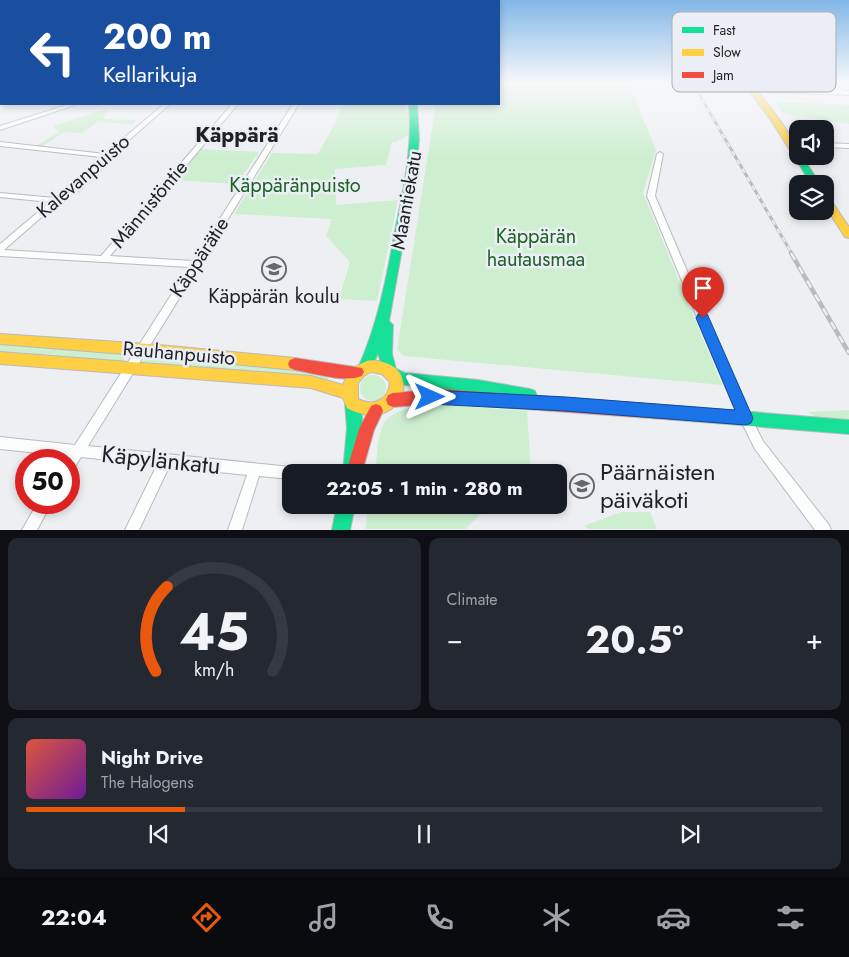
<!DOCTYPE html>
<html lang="en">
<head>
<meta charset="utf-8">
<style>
  body { margin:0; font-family:Jost,sans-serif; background:#242831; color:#f1f3f6; height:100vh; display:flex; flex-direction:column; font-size:19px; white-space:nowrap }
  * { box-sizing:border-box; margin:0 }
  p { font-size:16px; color:#9ea1a6 }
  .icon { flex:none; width:28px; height:28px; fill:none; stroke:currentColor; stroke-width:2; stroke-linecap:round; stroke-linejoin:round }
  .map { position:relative; height:530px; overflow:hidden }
  .panel { display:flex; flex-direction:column; gap:8px; padding:8px; background:#0d0f14; flex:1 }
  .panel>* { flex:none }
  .banner { position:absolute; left:0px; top:0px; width:500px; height:105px; box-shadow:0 2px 8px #0003; background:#1a4fa0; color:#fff; overflow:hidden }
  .tools { position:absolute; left:789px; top:120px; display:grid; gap:10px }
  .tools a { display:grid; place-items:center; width:45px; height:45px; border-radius:10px; background:#171b24; box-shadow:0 2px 8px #0003; font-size:25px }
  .speed { position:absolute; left:15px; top:449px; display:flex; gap:10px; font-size:25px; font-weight:700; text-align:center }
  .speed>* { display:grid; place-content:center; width:65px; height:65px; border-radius:50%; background:#171b24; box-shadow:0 2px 8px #0003; line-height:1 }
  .speed .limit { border:8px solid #d22; background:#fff; color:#111 }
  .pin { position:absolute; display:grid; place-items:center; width:42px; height:42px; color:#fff; margin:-51px -21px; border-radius:50% 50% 50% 0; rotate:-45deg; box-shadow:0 0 5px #0007 }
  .pin .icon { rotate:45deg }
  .me { position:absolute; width:55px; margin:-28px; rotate:90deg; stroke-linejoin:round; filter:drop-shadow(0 0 4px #0008) }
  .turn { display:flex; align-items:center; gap:18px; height:105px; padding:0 20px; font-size:22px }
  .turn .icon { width:65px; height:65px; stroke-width:2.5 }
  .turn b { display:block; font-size:35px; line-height:42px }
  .big { font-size:38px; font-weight:700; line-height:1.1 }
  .panel .card { flex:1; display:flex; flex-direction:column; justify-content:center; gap:8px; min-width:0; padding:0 18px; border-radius:10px; background:#242831 }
  .panel .dial { align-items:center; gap:0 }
  .dial svg { height:130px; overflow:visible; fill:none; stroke:#363941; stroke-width:7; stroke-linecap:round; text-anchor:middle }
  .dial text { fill:#f1f3f6; stroke:none }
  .song { display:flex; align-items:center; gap:15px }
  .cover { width:60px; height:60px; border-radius:8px; background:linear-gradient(135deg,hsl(10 70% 55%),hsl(280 70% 35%)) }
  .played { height:5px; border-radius:2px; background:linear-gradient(90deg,#ea580c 20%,#363941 20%) }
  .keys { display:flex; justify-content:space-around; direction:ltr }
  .heat { display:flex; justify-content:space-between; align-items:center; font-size:28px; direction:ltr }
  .panel .tiles { flex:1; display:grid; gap:8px; grid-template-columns:1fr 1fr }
  .card:last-child { grid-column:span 2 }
  .trip { position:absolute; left:282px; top:464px; width:285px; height:50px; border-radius:10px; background:#171b24; box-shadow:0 2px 8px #0003; font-weight:700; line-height:50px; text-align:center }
  .tabs { display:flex; height:80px; justify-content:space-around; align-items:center; background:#090b0e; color:#9ea1a6 }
  .tabs .icon { width:35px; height:35px }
  .tabs .on { color:#ea580c }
  .tabs b { font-size:22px; color:#f1f3f6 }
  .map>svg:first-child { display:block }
  .green { fill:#cdefd0 }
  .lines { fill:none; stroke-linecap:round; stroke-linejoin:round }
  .street-casing { stroke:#b9babd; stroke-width:2 }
  .fast-casing { stroke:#b9babd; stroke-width:2 }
  .slow-casing { stroke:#b9babd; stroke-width:2 }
  .jam-casing { stroke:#b9babd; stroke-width:2 }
  .street { fill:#fcfdfd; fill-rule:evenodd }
  .fast { fill:#16e098; fill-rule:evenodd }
  .slow { fill:#ffcf43; fill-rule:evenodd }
  .jam { fill:#f24e42; fill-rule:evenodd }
  .rail-far1-casing { stroke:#bababb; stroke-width:3 }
  .rail-casing { stroke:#bababb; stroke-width:4.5 }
  .rail-far1 { stroke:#eceef5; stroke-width:2; stroke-dasharray:5; stroke-linecap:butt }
  .rail { stroke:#eceef5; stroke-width:2.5; stroke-dasharray:8; stroke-linecap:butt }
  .route { fill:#1a73e8; stroke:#114b97 }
  .labels { text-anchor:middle; stroke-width:5; stroke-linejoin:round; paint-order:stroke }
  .street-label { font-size:20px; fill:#1f2023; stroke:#eceef5 }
  .park-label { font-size:20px; fill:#1b6224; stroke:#eceef5 }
  .poi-label { font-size:20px; fill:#1f2023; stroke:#eceef5 }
  .far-district-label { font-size:21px; font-weight:bold; fill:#1f2023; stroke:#eceef5 }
  .near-street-label { font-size:24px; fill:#1f2023; stroke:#eceef5 }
  .near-poi-label { font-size:24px; fill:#1f2023; stroke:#eceef5; text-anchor:start }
  .key { fill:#eceef5; stroke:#aeb0b6; stroke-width:1 }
  .key-label { font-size:14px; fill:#1f2023 }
</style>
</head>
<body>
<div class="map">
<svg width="849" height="530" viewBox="0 0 849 530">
  <rect width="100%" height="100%" fill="#eeeff3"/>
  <g class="green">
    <polygon points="499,82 628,82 656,150 643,193 722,385 404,356 397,350 436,104 499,104"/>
    <polygon points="775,102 849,105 849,124 783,113"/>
    <polygon points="342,104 404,104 408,116 409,135 396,142 392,142 386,165 335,169 336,205 398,200 377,301 339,299 350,262 326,236 332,219 234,214 272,153 318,154 336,121"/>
    <polygon points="107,109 104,119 136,120 132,124 98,122 82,133 64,132 41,147 36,146 59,132 53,126"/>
    <polygon points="201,149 259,152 237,184 174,180"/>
    <polygon points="106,162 112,162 78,194 71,193"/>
    <polygon points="0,343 128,353 122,362 0,353"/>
    <polygon points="147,355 283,366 329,374 328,380 141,364"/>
    <circle cx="373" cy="388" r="13"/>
    <path d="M446,405L527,411L531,472H375C377,459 377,443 381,430C390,404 424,407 446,405Z"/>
    <polygon points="849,410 849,420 815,417 808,412"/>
    <path d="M369,505H534V511C501,508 490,501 466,529H365Z"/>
    <polygon points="621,512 650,512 657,529 588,529 584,526"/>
  </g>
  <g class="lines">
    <defs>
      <g id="street">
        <path d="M825,82C837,82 837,91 849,91V95L768,92L765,90L768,88L835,91Z"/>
        <polygon points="70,104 78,104 0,130 0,126"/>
        <polygon points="164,104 170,104 4,250 101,256 232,104 238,104 110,256 193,261 293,104 299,104 88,446 291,467 295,469 297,472 291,472 291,479 259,476 242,530 228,530 247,475 169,467 139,530 125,530 157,465 81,457 73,470 69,472 69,460 66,460 68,456 0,449 0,437 75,445 189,267 0,256 0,244 50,202 0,197 0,193 55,198 101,157 0,146 0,142 105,154"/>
        <polygon points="825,143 849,144 849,148 825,147"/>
        <polygon points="660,152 663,154 655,196 743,402 763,441 829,525 831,530 815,530 755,449 733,405 647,196 657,154"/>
        <polygon points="38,502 52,502 37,530 22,530"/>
      </g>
      <g id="fast">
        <path d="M409,104H417L419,139L416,172L389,321L393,325L392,354L396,369L405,373L478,380L530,389L535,391L537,396L535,401L530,403L478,392L404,385L390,379L388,375L384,373L378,353L370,372L365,374L360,372L358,368C377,326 386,281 394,236C403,192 413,149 409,104Z"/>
        <polygon points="795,154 802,156 820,184 811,184 794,156"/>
        <path d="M352,396L357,398C367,420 361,449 359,472H343L347,428L345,403L347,398Z"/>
        <polygon points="677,406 849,420 849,434 677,420 672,418 670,413 672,408"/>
        <polygon points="337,505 355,505 350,530 332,530"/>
      </g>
      <g id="slow">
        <path d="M743,82H750C762,98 798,139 798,156H802L801,158H795L771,120Z"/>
        <polygon points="825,195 828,196 849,227 849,238 845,237 825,206"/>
        <polygon points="0,334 149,344 295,358 300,360 302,364 300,368 295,370 149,356 0,344"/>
        <path d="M0,352L311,376L343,385C348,372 354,366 367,361C373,359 380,361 386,363C423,376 397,435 347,408L343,398L311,388L0,364ZM371,372L382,374L390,382C389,400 373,407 358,399V383L364,376Z"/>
      </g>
      <g id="jam">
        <path d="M295,358L362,368L364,372L362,376C344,383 313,373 295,370L290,368L288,364L290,360Z"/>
        <polygon points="442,389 677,406 682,408 684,413 682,418 677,420 442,403 393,407 388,405 386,400 388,395 393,393"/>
        <polygon points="376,404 381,406 383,411 374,430 362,472 352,472 348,466 359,429 371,406"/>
      </g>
    </defs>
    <use href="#street" class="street-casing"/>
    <use href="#fast" class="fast-casing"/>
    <use href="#slow" class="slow-casing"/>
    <use href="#jam" class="jam-casing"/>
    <use href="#street" class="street"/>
    <use href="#fast" class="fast"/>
    <use href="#slow" class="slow"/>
    <use href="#jam" class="jam"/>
    <defs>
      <polyline id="rail-far1" points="692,82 792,254"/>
      <polyline id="rail" points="791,253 849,353"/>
    </defs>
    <use href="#rail-far1" class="rail-far1-casing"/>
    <use href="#rail" class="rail-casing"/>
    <use href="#rail-far1" class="rail-far1"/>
    <use href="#rail" class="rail"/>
  </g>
  <linearGradient id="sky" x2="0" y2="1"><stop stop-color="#81b6e7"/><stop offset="0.53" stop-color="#f7f8fa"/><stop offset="1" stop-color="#f7f8fa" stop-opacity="0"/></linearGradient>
  <rect width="849" height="156" fill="url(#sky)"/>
  <polygon class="route" points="703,313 707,314 709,318 753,418 751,423 746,425 566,411 430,404 424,402 422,397 424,392 430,390 566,397 735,410 696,318 698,314"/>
  <defs>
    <symbol id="school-ring" viewBox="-11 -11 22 22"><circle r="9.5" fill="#eceef5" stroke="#67686c" stroke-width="1.5"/><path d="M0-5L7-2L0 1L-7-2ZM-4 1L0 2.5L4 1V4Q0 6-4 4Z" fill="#67686c"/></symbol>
  </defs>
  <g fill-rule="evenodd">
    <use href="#school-ring" x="260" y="255" width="28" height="28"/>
    <use href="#school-ring" x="568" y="472" width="28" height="28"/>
  </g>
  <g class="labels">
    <g class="street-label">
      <text transform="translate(83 176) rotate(-41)" y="7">Kalevanpuisto</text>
      <text transform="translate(406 200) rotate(-80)" y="7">Maantiekatu</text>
      <text transform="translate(149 204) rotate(-50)" y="7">Männistöntie</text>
      <text transform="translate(199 257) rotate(-57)" y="7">Käppärätie</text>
      <text transform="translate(179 353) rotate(5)" y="7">Rauhanpuisto</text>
    </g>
    <g class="park-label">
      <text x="295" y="192">Käppäränpuisto</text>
      <text x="536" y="243">Käppärän<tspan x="536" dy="23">hautausmaa</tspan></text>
    </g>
    <g class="poi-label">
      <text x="274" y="303">Käppärän koulu</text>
    </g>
    <g class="far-district-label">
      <text x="237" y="142">Käppärä</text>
    </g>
    <g class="near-street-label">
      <text transform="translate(161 460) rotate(6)" y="8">Käpylänkatu</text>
    </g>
    <g class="near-poi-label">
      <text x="600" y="480">Päärnäisten<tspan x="600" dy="28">päiväkoti</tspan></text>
    </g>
  </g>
  <rect x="672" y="12" width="164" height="80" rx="8" class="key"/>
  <rect x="682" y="27" width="22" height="6" fill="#16e098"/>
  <rect x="682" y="49" width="22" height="7" fill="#ffcf43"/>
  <rect x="682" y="72" width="22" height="6" fill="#f24e42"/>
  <g class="key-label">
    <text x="713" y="35">Fast</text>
    <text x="713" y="57">Slow</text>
    <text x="713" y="80">Jam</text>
  </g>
</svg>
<div class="tools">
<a><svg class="icon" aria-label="sound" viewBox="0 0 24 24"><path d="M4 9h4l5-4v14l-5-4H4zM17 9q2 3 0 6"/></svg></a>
<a><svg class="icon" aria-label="layers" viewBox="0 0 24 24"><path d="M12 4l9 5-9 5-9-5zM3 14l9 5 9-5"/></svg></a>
</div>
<div class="speed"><div class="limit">50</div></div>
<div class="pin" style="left:703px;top:318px;background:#d93025"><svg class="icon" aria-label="arrive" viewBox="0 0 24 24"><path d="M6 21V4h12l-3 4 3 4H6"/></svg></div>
<svg class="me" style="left:430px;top:397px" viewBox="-20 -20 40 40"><path d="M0-17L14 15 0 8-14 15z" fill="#1a73e8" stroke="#fff" stroke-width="4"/></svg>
<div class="trip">22:05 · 1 min · 280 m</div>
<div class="banner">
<div class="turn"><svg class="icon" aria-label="left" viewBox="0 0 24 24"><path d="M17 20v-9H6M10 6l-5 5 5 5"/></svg><div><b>200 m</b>Kellarikuja</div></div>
</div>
</div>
<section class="panel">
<div class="tiles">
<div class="card dial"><svg viewBox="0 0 100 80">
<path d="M14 69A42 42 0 1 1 86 69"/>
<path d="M14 69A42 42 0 0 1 21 17" stroke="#ea580c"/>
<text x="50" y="56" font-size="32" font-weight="700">45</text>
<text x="50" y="72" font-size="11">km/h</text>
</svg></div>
<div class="card"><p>Climate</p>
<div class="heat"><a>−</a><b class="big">20.5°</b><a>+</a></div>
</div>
<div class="card">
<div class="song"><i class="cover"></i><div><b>Night Drive</b><p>The Halogens</p></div></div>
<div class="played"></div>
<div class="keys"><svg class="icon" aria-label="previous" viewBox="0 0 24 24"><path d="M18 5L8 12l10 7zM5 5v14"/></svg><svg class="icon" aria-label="pause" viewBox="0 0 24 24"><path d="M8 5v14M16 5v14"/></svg><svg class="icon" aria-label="next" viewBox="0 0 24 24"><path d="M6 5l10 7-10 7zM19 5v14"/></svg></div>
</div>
</div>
</section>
<nav class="tabs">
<b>22:04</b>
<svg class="icon on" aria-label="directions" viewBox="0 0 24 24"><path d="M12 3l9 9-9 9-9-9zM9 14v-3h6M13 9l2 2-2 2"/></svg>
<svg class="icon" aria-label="music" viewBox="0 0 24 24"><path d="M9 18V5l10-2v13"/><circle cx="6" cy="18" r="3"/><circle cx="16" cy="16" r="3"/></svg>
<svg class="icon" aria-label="phone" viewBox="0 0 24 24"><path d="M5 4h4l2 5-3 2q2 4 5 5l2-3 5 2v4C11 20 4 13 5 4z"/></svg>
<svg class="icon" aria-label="climate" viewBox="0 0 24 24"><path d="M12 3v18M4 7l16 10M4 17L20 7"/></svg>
<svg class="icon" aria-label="car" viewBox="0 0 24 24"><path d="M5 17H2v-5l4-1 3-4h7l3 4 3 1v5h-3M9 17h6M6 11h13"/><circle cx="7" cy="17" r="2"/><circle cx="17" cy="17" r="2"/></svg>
<svg class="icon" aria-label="filters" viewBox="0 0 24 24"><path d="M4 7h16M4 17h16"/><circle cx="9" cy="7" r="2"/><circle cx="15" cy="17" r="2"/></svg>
</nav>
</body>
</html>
